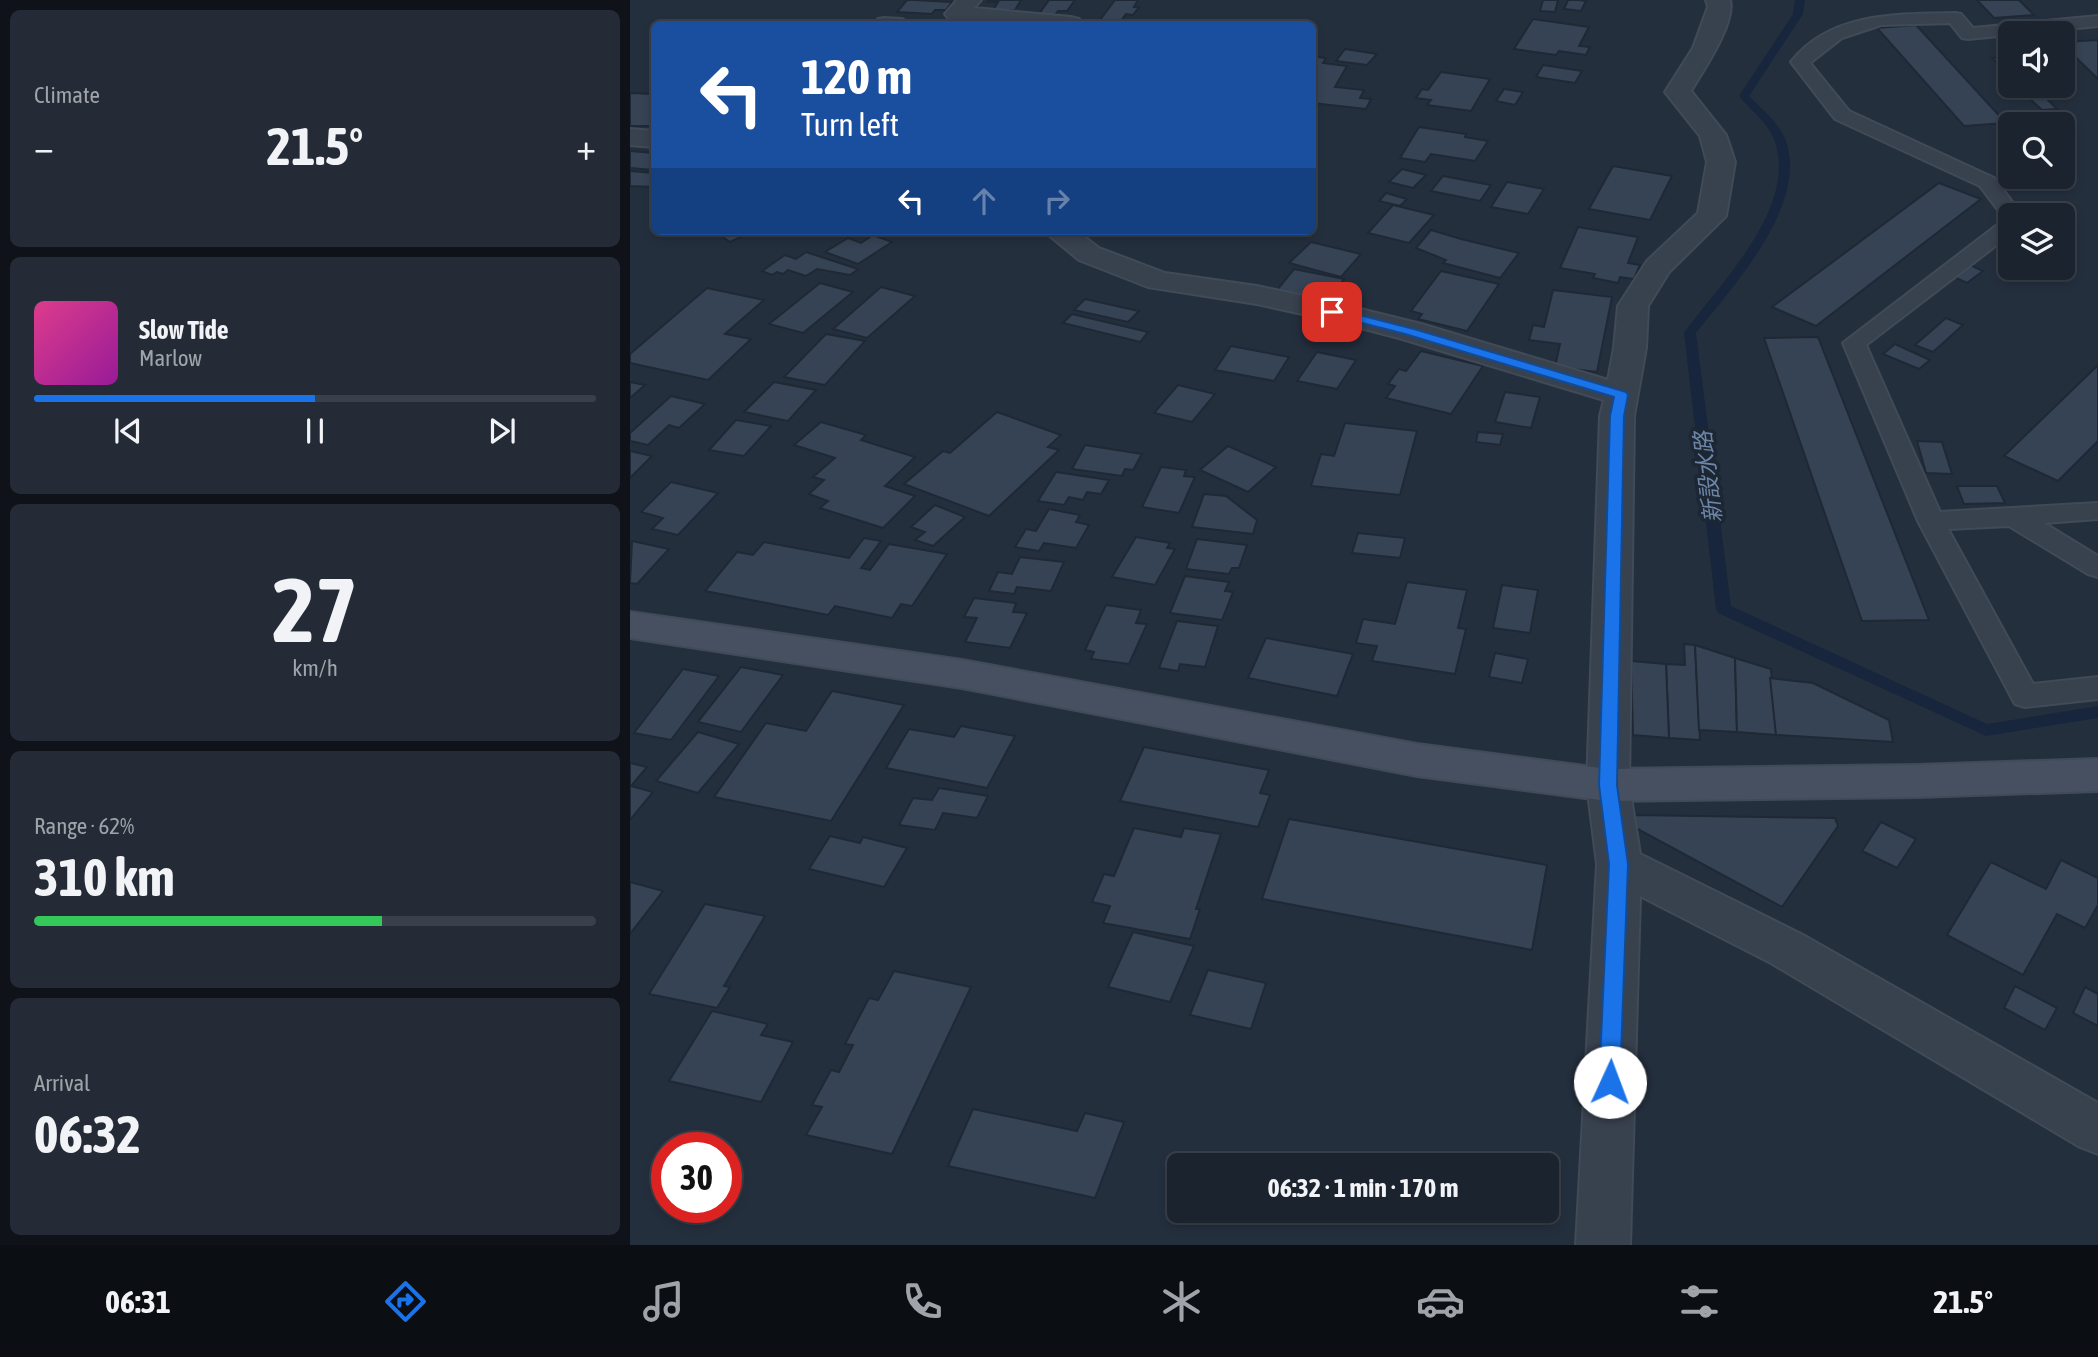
<!DOCTYPE html>
<html lang="en">
<head>
<meta charset="utf-8">
<style>
  body { margin:0; font-family:"Asap Condensed","Noto Sans JP",sans-serif; background:#242b36; color:#f1f3f6; height:100vh; display:flex; flex-direction:column; font-size:26px; white-space:nowrap }
  * { box-sizing:border-box; margin:0 }
  p { font-size:23px; color:#a0a4aa }
  .icon { flex:none; width:38px; height:38px; fill:none; stroke:currentColor; stroke-width:2; stroke-linecap:round; stroke-linejoin:round }
  .map { position:relative; flex:1; overflow:hidden }
  .panel { display:flex; flex-direction:column; gap:10px; padding:10px; background:#0f1319; width:630px }
  .panel>* { flex:none }
  .hud { position:absolute; left:21px; top:21px; width:665px; height:214px; border-radius:10px; box-shadow:0 4px 10px #0003,0 0 0 2px #39404a; background:#1a4fa0; color:#fff; overflow:hidden }
  .controls { position:absolute; left:1368px; top:21px; display:grid; gap:14px }
  .controls a { display:grid; place-items:center; width:77px; height:77px; border-radius:10px; background:#1b232e; box-shadow:0 4px 10px #0003,0 0 0 2px #39404a; font-size:35px }
  .speed { position:absolute; left:21px; top:1132px; display:flex; gap:14px; font-size:35px; font-weight:700; text-align:center }
  .speed>* { display:grid; place-content:center; width:91px; height:91px; border-radius:50%; background:#1b232e; box-shadow:0 4px 10px #0003,0 0 0 2px #39404a; line-height:1 }
  .speed .limit { border:10px solid #d22; background:#fff; color:#111 }
  .pin { position:absolute; display:grid; place-items:center; width:60px; height:60px; color:#fff; margin:-30px; border-radius:14px; box-shadow:0 4px 10px #0006 }
  .me { position:absolute; width:77px; margin:-38px; rotate:2deg; stroke-linejoin:round; filter:drop-shadow(0 0 5px #0008) }
  .turn { display:flex; align-items:center; gap:24px; height:147px; padding:0 35px; font-size:32px }
  .turn .icon { width:91px; height:91px; stroke-width:2.5 }
  .turn b { display:block; font-size:49px; line-height:60px }
  .lanes { display:flex; align-items:center; height:66px; padding:0 35px; background:#0003; justify-content:center; gap:35px; direction:ltr }
  .lanes .off { opacity:.35 }
  .big { font-size:52px; font-weight:700; line-height:1.1 }
  .panel .widget { flex:1; display:flex; flex-direction:column; justify-content:center; gap:10px; min-width:0; padding:0 24px; border-radius:10px; background:#242b36 }
  .panel .dial { align-items:center; gap:0 }
  .dial b { font-size:91px; line-height:1 }
  .song { display:flex; align-items:center; gap:21px }
  .cover { width:84px; height:84px; border-radius:10px; background:linear-gradient(135deg,hsl(330 70% 55%),hsl(300 70% 35%)) }
  .played { height:7px; border-radius:4px; background:linear-gradient(90deg,#1a73e8 50%,#39404a 50%) }
  .keys { display:flex; justify-content:space-around; direction:ltr }
  .heat { display:flex; justify-content:space-between; align-items:center; font-size:38px; direction:ltr }
  .charge { height:10px; border-radius:5px; background:linear-gradient(90deg,#34c759 62%,#39404a 0) }
  .trip { position:absolute; left:537px; top:1153px; width:392px; height:70px; border-radius:10px; background:#1b232e; box-shadow:0 4px 10px #0003,0 0 0 2px #39404a; font-weight:700; line-height:70px; text-align:center }
  .menu { display:flex; height:112px; justify-content:space-around; align-items:center; background:#0b0e12; color:#a0a4aa }
  .menu .icon { width:49px; height:49px }
  .menu .current { color:#1a73e8 }
  .menu b { font-size:32px; color:#f1f3f6 }
  main { display:flex; flex:1; min-height:0 }
  .map>svg:first-child { display:block }
  .lines { fill:none; stroke-linecap:round; stroke-linejoin:round }
  .stream { fill:#17263c; fill-rule:evenodd }
  .building { fill:#364354; stroke:#1f2835; stroke-width:2 }
  .lane-casing { stroke:#414a57; stroke-width:4 }
  .street-casing { stroke:#414a57; stroke-width:4 }
  .secondary-casing { stroke:#414a57; stroke-width:4 }
  .lane { fill:#38414e; fill-rule:evenodd }
  .street { fill:#38414e; fill-rule:evenodd }
  .secondary { fill:#465061; fill-rule:evenodd }
  .route { fill:#1a73e8; stroke:#114b97; stroke-width:2 }
  .labels { text-anchor:middle; stroke-width:7; stroke-linejoin:round; paint-order:stroke }
  .water-label { font-size:23px; font-style:italic; fill:#6d86a8; stroke:#1d2633 }
</style>
</head>
<body>
<main>
<section class="panel">
<div class="widget"><p>Climate</p>
<div class="heat"><a>−</a><b class="big">21.5°</b><a>+</a></div>
</div>
<div class="widget">
<div class="song"><i class="cover"></i><div><b>Slow Tide</b><p>Marlow</p></div></div>
<div class="played"></div>
<div class="keys"><svg class="icon" aria-label="previous" viewBox="0 0 24 24"><path d="M18 5L8 12l10 7zM5 5v14"/></svg><svg class="icon" aria-label="pause" viewBox="0 0 24 24"><path d="M8 5v14M16 5v14"/></svg><svg class="icon" aria-label="next" viewBox="0 0 24 24"><path d="M6 5l10 7-10 7zM19 5v14"/></svg></div>
</div>
<div class="widget dial"><b>27</b><p>km/h</p></div>
<div class="widget"><p>Range · 62%</p><b class="big">310 km</b><div class="charge"></div></div>
<div class="widget"><p>Arrival</p><b class="big">06:32</b></div>
</section>
<div class="map">
<svg width="1468" height="1245" viewBox="0 0 1468 1245">
  <rect width="100%" height="100%" fill="#242f3e"/>
  <g class="lines">
    <path class="stream" d="M1165,0H1175L1173,14L1119,96C1132,109 1150,124 1156,141C1178,206 1103,286 1066,333L1101,606L1357,724L1468,706V718L1356,736L1088,613L1086,609L1054,333C1089,284 1167,209 1145,142C1140,124 1120,110 1109,96L1163,14Z"/>
  </g>
  <g class="building">
    <polygon points="277,0 284,0 322,2 316,10 305,10 302,14 267,12"/>
    <polygon points="359,0 391,0 385,10 363,10 368,2 358,2"/>
    <polygon points="419,0 445,0 437,11 428,11 425,15 409,14"/>
    <polygon points="485,0 508,0 504,7 509,7 503,15 496,14 491,21 470,20"/>
    <polygon points="913,0 928,0 925,12 910,11"/>
    <polygon points="938,0 949,0 956,1 951,11 934,9"/>
    <polygon points="1347,0 1389,0 1404,15 1364,18"/>
    <polygon points="903,19 959,27 949,46 960,47 956,55 929,51 926,55 884,49"/>
    <polygon points="1286,25 1376,123 1334,126 1247,28"/>
    <polygon points="1468,40 1468,79 1433,45 1433,42"/>
    <polygon points="715,49 747,54 737,65 706,61"/>
    <polygon points="687,57 696,58 693,63 717,66 705,87 734,90 730,98 741,99 736,109 682,103 682,65"/>
    <polygon points="1376,57 1381,62 1381,69 1373,69 1362,58"/>
    <polygon points="913,65 952,71 945,83 906,77"/>
    <polygon points="811,72 860,79 841,111 797,105 801,100 786,98 792,89 798,90"/>
    <polygon points="874,89 893,92 885,105 866,101"/>
    <polygon points="0,93 24,94 24,126 0,126"/>
    <polygon points="1415,97 1427,109 1412,110 1400,99"/>
    <polygon points="789,127 836,134 835,137 858,141 845,161 801,154 795,162 770,158"/>
    <polygon points="0,151 24,153 24,170 0,168"/>
    <polygon points="983,166 1042,176 1020,220 959,209"/>
    <polygon points="772,169 796,175 783,188 759,182"/>
    <polygon points="0,171 24,173 24,187 0,186"/>
    <polygon points="813,176 861,185 850,201 801,191"/>
    <polygon points="877,182 914,189 898,214 861,207"/>
    <polygon points="1309,183 1351,199 1186,326 1142,307"/>
    <polygon points="756,193 777,199 770,206 749,201"/>
    <polygon points="763,205 804,215 779,243 738,233"/>
    <polygon points="948,227 1008,237 998,263 1010,265 1004,279 990,277 988,283 963,278 965,274 930,268"/>
    <polygon points="801,230 831,239 889,253 870,278 813,263 816,260 786,248"/>
    <polygon points="84,231 124,231 100,242"/>
    <polygon points="243,235 262,242 228,264 195,252 218,238 231,243"/>
    <polygon points="681,242 731,254 711,277 659,263"/>
    <polygon points="176,252 228,269 220,275 187,269 176,276 158,270 153,274 147,272 142,275 132,271 155,255 166,259"/>
    <polygon points="1338,264 1353,271 1337,283 1322,276"/>
    <polygon points="664,269 714,279 697,301 647,290"/>
    <polygon points="811,271 869,284 837,331 788,319 792,314 781,311"/>
    <polygon points="190,283 223,292 173,333 139,324"/>
    <polygon points="251,287 285,296 237,338 203,329"/>
    <polygon points="77,288 134,300 95,334 121,339 78,380 0,363 0,354"/>
    <polygon points="923,290 982,297 967,372 925,367 930,344 899,340 903,325 914,327"/>
    <polygon points="455,299 509,311 498,322 444,310"/>
    <polygon points="442,314 518,332 510,342 433,323"/>
    <polygon points="1316,318 1333,325 1303,352 1285,345"/>
    <polygon points="196,334 235,341 195,385 154,377"/>
    <polygon points="1188,337 1299,620 1232,621 1134,338"/>
    <polygon points="1265,344 1300,360 1289,369 1253,354"/>
    <polygon points="601,346 659,357 644,381 585,370"/>
    <polygon points="791,351 853,366 821,414 756,398 765,386 758,384 769,369 776,371"/>
    <polygon points="687,352 726,360 707,389 667,381"/>
    <polygon points="1468,365 1468,441 1428,481 1374,456"/>
    <polygon points="0,382 15,385 0,398"/>
    <polygon points="144,382 186,390 158,421 114,412"/>
    <polygon points="548,385 585,394 562,422 524,413"/>
    <polygon points="875,392 910,397 901,428 865,422"/>
    <polygon points="41,396 75,404 49,428 39,425 18,445 0,441 0,433"/>
    <polygon points="367,412 431,435 418,447 429,450 359,516 274,484 313,451 320,453"/>
    <polygon points="106,420 141,426 114,456 79,450"/>
    <polygon points="191,422 236,435 231,440 285,457 255,486 285,496 253,528 190,508 198,501 179,494 194,480 183,477 205,458 164,445"/>
    <polygon points="715,423 787,431 770,495 681,486 691,454 704,456"/>
    <polygon points="848,432 873,434 870,445 846,442"/>
    <polygon points="1287,441 1312,442 1322,474 1296,473"/>
    <polygon points="455,445 512,454 503,470 495,469 492,476 442,469"/>
    <polygon points="598,446 646,467 618,492 570,470"/>
    <polygon points="0,451 22,456 0,478"/>
    <polygon points="531,467 556,470 554,476 565,477 549,513 512,507"/>
    <polygon points="426,472 479,480 471,494 457,492 453,500 439,497 434,505 408,501"/>
    <polygon points="41,482 88,493 48,535 22,529 33,518 11,512"/>
    <polygon points="1327,486 1367,486 1375,503 1334,504"/>
    <polygon points="574,494 596,496 627,520 623,534 562,527"/>
    <polygon points="305,505 335,517 303,546 285,540 295,532 281,527"/>
    <polygon points="419,509 450,515 446,522 459,525 446,548 414,543 409,551 385,547 396,529 406,531"/>
    <polygon points="728,533 775,538 770,558 722,553"/>
    <polygon points="506,537 540,543 537,548 545,549 525,585 482,577"/>
    <polygon points="234,538 251,541 231,568 240,570 259,544 317,554 282,606 271,604 262,618 205,606 198,615 75,591 107,552 123,555 134,542 219,558"/>
    <polygon points="567,539 617,545 609,568 602,568 599,574 556,569"/>
    <polygon points="2,541 39,549 7,584 0,583"/>
    <polygon points="390,557 434,562 421,591 387,587 384,594 359,591 368,572 382,574"/>
    <polygon points="555,576 599,582 595,591 603,592 592,620 540,613"/>
    <polygon points="777,582 837,590 828,628 836,629 825,674 742,661 747,646 726,643 733,619 765,624"/>
    <polygon points="872,585 908,590 900,633 863,628"/>
    <polygon points="344,598 386,603 383,612 397,613 380,648 335,642 347,618 334,617"/>
    <polygon points="476,605 511,610 506,623 517,624 499,664 461,659 464,652 455,650"/>
    <polygon points="547,621 588,626 575,667 550,664 548,671 529,668"/>
    <polygon points="636,638 723,654 707,696 618,678"/>
    <polygon points="1054,644 1065,645 1070,740 1039,738 1036,664 1055,665"/>
    <polygon points="1065,645 1105,658 1107,732 1069,730"/>
    <polygon points="865,653 898,659 892,683 859,677"/>
    <polygon points="1105,658 1141,669 1146,735 1107,732"/>
    <polygon points="1001,661 1036,664 1039,738 1003,735"/>
    <polygon points="111,667 153,675 111,732 68,722"/>
    <polygon points="53,669 89,676 41,740 4,733"/>
    <polygon points="1140,678 1183,683 1259,720 1263,742 1146,735"/>
    <polygon points="202,691 274,705 201,821 84,797 136,723 176,731"/>
    <polygon points="331,726 385,736 357,788 256,768 279,729 324,737"/>
    <polygon points="68,732 109,744 68,793 26,781"/>
    <polygon points="514,747 639,770 630,793 640,795 628,827 490,801"/>
    <polygon points="0,763 17,767 1,786 23,792 0,820"/>
    <polygon points="309,788 358,796 347,818 313,813 305,830 269,825 283,798 302,800"/>
    <polygon points="1002,815 1205,818 1208,826 1152,907 1002,826"/>
    <polygon points="659,819 917,865 902,950 632,899"/>
    <polygon points="1251,822 1286,839 1267,868 1232,851"/>
    <polygon points="504,828 551,837 554,828 591,834 566,909 570,909 560,939 473,923 480,906 462,902 474,874 484,876"/>
    <polygon points="200,836 230,843 233,837 277,848 254,887 179,869"/>
    <polygon points="1431,860 1468,878 1468,905 1455,928 1427,914 1393,975 1317,935 1361,862 1416,889"/>
    <polygon points="0,882 33,891 0,934"/>
    <polygon points="75,904 135,916 94,986 100,987 87,1008 19,994"/>
    <polygon points="503,932 564,946 540,1002 478,987"/>
    <polygon points="578,970 636,983 621,1029 560,1015"/>
    <polygon points="264,971 341,987 262,1154 176,1135 192,1107 182,1105 201,1070 209,1072 223,1045 215,1044 239,998 248,1000"/>
    <polygon points="1385,986 1427,1008 1415,1030 1374,1008"/>
    <polygon points="1455,987 1468,994 1468,1026 1443,1013"/>
    <polygon points="82,1011 138,1024 131,1035 163,1042 131,1102 39,1081"/>
    <polygon points="343,1109 447,1131 455,1113 494,1122 465,1198 318,1166"/>
  </g>
  <g class="lines">
    <defs>
      <g id="lane">
        <path d="M1325,13L1331,14L1343,28L1468,16V26L1338,39L1332,38L1320,23L1251,25L1212,38L1180,63L1219,111L1364,178L1392,215H1381V234L1236,345L1310,512L1468,503V519L1414,523L1468,556V577L1458,574L1379,526L1318,529L1403,684L1468,677V699L1395,707L1385,704L1288,521L1213,343L1375,219L1350,186L1205,119L1161,62C1200,12 1268,14 1325,13Z"/>
        <polygon points="254,18 272,19 281,24 246,24 248,19"/>
      </g>
      <g id="street">
        <path d="M327,0H351L344,8L441,17L449,19L453,24C414,28 357,28 319,19L315,14Z"/>
        <path d="M1076,0H1100C1106,23 1073,71 1061,91L1096,135L1105,162L1096,216L1039,272L1018,306L1016,348L1004,416L999,785L1010,854L1173,935L1468,1103V1154L1450,1147L1141,963L1010,896L1000,1245H946L967,864L957,785L970,416L974,400L769,338L700,320L627,304L518,287L449,260L414,231H447L469,248L535,273L627,286L702,302L791,324L978,380L984,348L988,306L1017,261L1068,213L1077,162L1070,136L1035,92L1063,48L1078,7Z"/>
        <polygon points="0,129 24,131 24,147 0,145"/>
      </g>
      <polygon id="secondary" points="0,612 332,660 787,744 978,769 1287,765 1468,759 1468,791 1287,797 978,801 787,776 332,688 0,638"/>
    </defs>
    <use href="#lane" class="lane-casing"/>
    <use href="#street" class="street-casing"/>
    <use href="#secondary" class="secondary-casing"/>
    <use href="#lane" class="lane"/>
    <use href="#street" class="street"/>
    <use href="#secondary" class="secondary"/>
  </g>
  <polygon class="route" points="702,308 784,329 996,392 998,395 994,416 987,785 998,864 990,1082 987,1088 980,1091 972,1088 969,1082 979,864 969,785 980,416 984,397 775,334 697,314 697,309"/>
  <g class="labels">
    <g class="water-label">
      <text transform="translate(1078 477) rotate(-97)" y="8">新設水路</text>
    </g>
  </g>
</svg>
<div class="controls">
<a><svg class="icon" aria-label="sound" viewBox="0 0 24 24"><path d="M4 9h4l5-4v14l-5-4H4zM17 9q2 3 0 6"/></svg></a>
<a><svg class="icon" aria-label="search" viewBox="0 0 24 24"><circle cx="10" cy="10" r="6"/><path d="M15 15l6 6"/></svg></a>
<a><svg class="icon" aria-label="layers" viewBox="0 0 24 24"><path d="M12 4l9 5-9 5-9-5zM3 14l9 5 9-5"/></svg></a>
</div>
<div class="speed"><div class="limit">30</div></div>
<div class="pin" style="left:702px;top:312px;background:#d93025"><svg class="icon" aria-label="arrive" viewBox="0 0 24 24"><path d="M6 21V4h12l-3 4 3 4H6"/></svg></div>
<svg class="me" style="left:980px;top:1082px" viewBox="-20 -20 40 40"><circle r="19" fill="#fff"/><path d="M0-13L10 11 0 6-10 11z" fill="#1a73e8"/></svg>
<div class="trip">06:32 · 1 min · 170 m</div>
<div class="hud">
<div class="turn"><svg class="icon" aria-label="left" viewBox="0 0 24 24"><path d="M17 20v-9H6M10 6l-5 5 5 5"/></svg><div><b>120 m</b>Turn left</div></div>
<div class="lanes"><svg class="icon" aria-label="left" viewBox="0 0 24 24"><path d="M17 20v-9H6M10 6l-5 5 5 5"/></svg><svg class="icon off" aria-label="ahead" viewBox="0 0 24 24"><path d="M12 20V5M6 11l6-6 6 6"/></svg><svg class="icon off" aria-label="right" viewBox="0 0 24 24"><path d="M7 20v-9h11M14 6l5 5-5 5"/></svg></div>
</div>
</div>
</main>
<nav class="menu">
<b>06:31</b>
<svg class="icon current" aria-label="directions" viewBox="0 0 24 24"><path d="M12 3l9 9-9 9-9-9zM9 14v-3h6M13 9l2 2-2 2"/></svg>
<svg class="icon" aria-label="music" viewBox="0 0 24 24"><path d="M9 18V5l10-2v13"/><circle cx="6" cy="18" r="3"/><circle cx="16" cy="16" r="3"/></svg>
<svg class="icon" aria-label="phone" viewBox="0 0 24 24"><path d="M5 4h4l2 5-3 2q2 4 5 5l2-3 5 2v4C11 20 4 13 5 4z"/></svg>
<svg class="icon" aria-label="climate" viewBox="0 0 24 24"><path d="M12 3v18M4 7l16 10M4 17L20 7"/></svg>
<svg class="icon" aria-label="car" viewBox="0 0 24 24"><path d="M5 17H2v-5l4-1 3-4h7l3 4 3 1v5h-3M9 17h6M6 11h13"/><circle cx="7" cy="17" r="2"/><circle cx="17" cy="17" r="2"/></svg>
<svg class="icon" aria-label="filters" viewBox="0 0 24 24"><path d="M4 7h16M4 17h16"/><circle cx="9" cy="7" r="2"/><circle cx="15" cy="17" r="2"/></svg>
<b>21.5°</b>
</nav>
</body>
</html>
